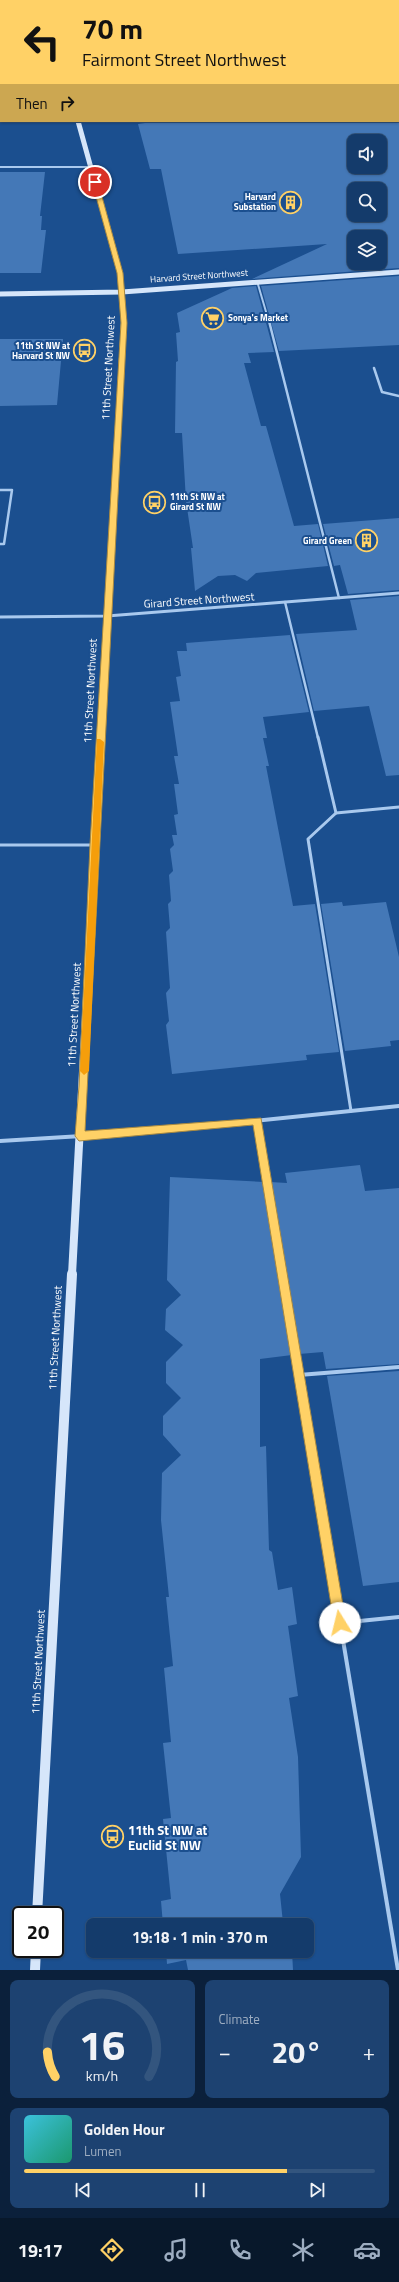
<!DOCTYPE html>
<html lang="en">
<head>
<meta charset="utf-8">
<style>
  body { margin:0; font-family:"Titillium Web",sans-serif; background:#1d4271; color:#f1f3f6; height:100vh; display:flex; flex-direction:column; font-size:15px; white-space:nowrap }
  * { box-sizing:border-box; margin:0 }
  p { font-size:13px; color:#9dadc1 }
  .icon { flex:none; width:22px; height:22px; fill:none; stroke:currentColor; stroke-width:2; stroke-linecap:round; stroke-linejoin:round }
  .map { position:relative; height:1970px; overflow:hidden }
  .panel { display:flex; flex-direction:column; gap:10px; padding:10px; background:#0b203b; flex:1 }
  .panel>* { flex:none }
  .banner { position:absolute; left:0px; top:0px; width:399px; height:122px; box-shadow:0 1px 3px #0004,0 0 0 1px #33557e; background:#ffd166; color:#111; overflow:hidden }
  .fabs { position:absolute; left:347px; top:134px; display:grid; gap:8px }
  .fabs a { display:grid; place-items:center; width:40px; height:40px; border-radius:8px; background:#143b6b; box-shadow:0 1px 3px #0004,0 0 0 1px #33557e; font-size:20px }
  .speed { position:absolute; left:12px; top:1906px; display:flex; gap:8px; font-size:20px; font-weight:700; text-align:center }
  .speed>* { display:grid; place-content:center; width:52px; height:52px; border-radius:50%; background:#143b6b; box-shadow:0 1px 3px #0004,0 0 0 1px #33557e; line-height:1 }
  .speed .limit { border:2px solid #111; border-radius:6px; background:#fff; color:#111 }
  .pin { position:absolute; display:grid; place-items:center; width:34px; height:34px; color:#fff; margin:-17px; border:2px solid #fff; border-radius:50%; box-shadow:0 1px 4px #0007 }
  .me { position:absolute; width:44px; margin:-22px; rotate:351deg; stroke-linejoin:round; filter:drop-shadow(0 0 3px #0008) }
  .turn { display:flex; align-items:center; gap:14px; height:84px; padding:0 16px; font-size:18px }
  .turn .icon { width:52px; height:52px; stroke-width:2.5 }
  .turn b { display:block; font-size:28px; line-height:34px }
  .then { display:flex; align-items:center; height:38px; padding:0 16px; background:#0003; gap:8px; font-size:15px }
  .big { font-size:30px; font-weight:700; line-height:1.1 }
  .panel .card { flex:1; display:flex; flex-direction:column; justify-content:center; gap:6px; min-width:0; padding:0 14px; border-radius:8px; background:#1d4271 }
  .panel .dial { align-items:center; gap:0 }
  .dial svg { height:104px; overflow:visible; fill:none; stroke:#33557e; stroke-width:7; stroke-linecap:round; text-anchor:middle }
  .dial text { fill:#f1f3f6; stroke:none }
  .song { display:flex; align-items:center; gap:12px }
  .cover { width:48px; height:48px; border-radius:6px; background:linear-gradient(135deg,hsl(190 70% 55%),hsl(160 70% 35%)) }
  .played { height:4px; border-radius:2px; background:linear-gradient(90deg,#ffd166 75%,#33557e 75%) }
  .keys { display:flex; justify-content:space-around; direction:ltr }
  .heat { display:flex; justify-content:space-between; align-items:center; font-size:22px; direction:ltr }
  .panel .tiles { flex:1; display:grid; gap:10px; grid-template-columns:1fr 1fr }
  .card:last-child { grid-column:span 2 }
  .trip { position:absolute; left:86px; top:1918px; width:228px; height:40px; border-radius:8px; background:#143b6b; box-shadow:0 1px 3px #0004,0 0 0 1px #33557e; font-weight:700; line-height:40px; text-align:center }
  .tabs { display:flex; height:64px; justify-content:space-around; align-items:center; background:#08182b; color:#9dadc1 }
  .tabs .icon { width:28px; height:28px }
  .tabs .selected { color:#ffd166 }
  .tabs b { font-size:18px; color:#f1f3f6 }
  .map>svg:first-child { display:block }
  .building { fill:#4478b7; fill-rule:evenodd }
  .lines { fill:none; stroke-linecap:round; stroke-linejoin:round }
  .lane-far3 { stroke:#a9c9ee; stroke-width:2 }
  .lane-far2 { stroke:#a9c9ee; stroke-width:2.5 }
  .lane-far1 { stroke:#a9c9ee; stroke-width:3 }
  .lane { stroke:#a9c9ee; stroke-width:4 }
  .street-far1 { stroke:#a9c9ee; stroke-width:3 }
  .street { stroke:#a9c9ee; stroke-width:4 }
  .secondary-far3 { stroke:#d6e6fa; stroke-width:5 }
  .secondary-far2 { stroke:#d6e6fa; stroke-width:6 }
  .secondary-far1 { stroke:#d6e6fa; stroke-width:8 }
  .secondary { stroke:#d6e6fa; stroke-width:10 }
  .route { fill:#ffd166; stroke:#a68842 }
  .slow { fill:#f59e0b }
  .labels { text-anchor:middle; stroke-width:4; stroke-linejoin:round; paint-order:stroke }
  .far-poi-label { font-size:9px; font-weight:bold; fill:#fff; stroke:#1b4f8f; text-anchor:end }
  .far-street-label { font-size:9px; fill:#fff; stroke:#1b4f8f }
  .street-label { font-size:11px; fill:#fff; stroke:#1b4f8f }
  .near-poi-label { font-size:13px; font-weight:bold; fill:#fff; stroke:#1b4f8f; text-anchor:start }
</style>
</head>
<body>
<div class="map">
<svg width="399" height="1970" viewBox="0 0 399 1970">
  <rect width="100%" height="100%" fill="#1b4f8f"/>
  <g class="building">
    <path d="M144,121H399V268L252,279L327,244L178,254L161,169H150L138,124L145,123ZM354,141H380V167H354ZM354,189H380V215H354ZM354,237H380V263H354Z"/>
    <polygon points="0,172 45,172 40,216 42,216 41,230 46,230 41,273 0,273"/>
    <polygon points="399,276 399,345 279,351 261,286"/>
    <polygon points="256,286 274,352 248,353 251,363 244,363 261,426 266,426 294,526 318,524 328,566 256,573 247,581 235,575 218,576 195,591 191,548 193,548 186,501 182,433 175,433 176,362 178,361 176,333 180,332 177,313 232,288"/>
    <polygon points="0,339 63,339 57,405 0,406"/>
    <polygon points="399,518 399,590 348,594 340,565 334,566 323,524"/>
    <polygon points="399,596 399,775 386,776 369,706 314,711 296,634 357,630 350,600"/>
    <polygon points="290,635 309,712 263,717 267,738 263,738 269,766 266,766 293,906 315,904 339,1052 306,1055 307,1060 172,1074 166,1025 169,1021 166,993 170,988 166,932 170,928 168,904 171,901 169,875 173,871 170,849 174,845 172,835 177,835 174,815 178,814 174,784 179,784 174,756 178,756 170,702 180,701 176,677 181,676 177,651 187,651 186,643"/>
    <polygon points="342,902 343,906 386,902 399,957 399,1040 390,1041 391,1046 345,1051 321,904"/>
    <polygon points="360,1165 365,1191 399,1188 399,1364 326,1369 323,1352 299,1354 270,1182 287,1183 285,1173"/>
    <polygon points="170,1177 264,1182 279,1272 292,1355 260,1359 260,1447 266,1446 269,1550 272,1552 278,1590 292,1587 297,1624 288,1626 298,1696 289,1698 298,1757 301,1857 280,1894 283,1923 286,1925 163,1925 161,1901 171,1899 163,1819 171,1818 163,1743 171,1742 164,1668 173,1666 166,1597 169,1597 161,1520 162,1473 181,1455 163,1435 163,1416 181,1398 166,1383 166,1362 183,1345 165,1330 166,1309 181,1295 167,1280"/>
    <polygon points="399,1371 399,1582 363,1586 327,1376"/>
    <polygon points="166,1951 292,1951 293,1970 188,1970 186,1960 167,1964"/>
  </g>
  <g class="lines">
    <g class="lane-far3">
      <polyline points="0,167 91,167"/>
      <polyline points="257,281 269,322"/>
    </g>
    <g class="lane-far2">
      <polyline points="269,321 339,598"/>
      <polyline points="374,368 382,392 399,396"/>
      <polyline points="0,490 12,490 4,544 0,544"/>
      <polyline points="285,602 318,738"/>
    </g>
    <g class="lane-far1">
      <polyline points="318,737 336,813 308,839 351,1111"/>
      <polyline points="336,813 399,807"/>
      <polyline points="0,845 94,845"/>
      <polyline points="257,1121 283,1275"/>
    </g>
    <g class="lane">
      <polyline points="282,1274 398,1970"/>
      <polyline points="299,1375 399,1367"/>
      <polyline points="340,1623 399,1617"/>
    </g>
    <polyline class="street-far1" points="0,617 107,616 399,593"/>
    <polyline class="street" points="0,1141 147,1132 399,1106"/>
    <g class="secondary-far3">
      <polyline points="398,21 399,23"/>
      <polyline points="78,121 120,273 124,322"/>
      <polyline points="0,294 122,292 399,272"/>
    </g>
    <polyline class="secondary-far2" points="101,738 124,321"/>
    <polyline class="secondary-far1" points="72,1275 101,737"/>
    <g class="secondary">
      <polyline points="37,1915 72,1274"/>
      <polyline points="35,1970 36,1949"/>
    </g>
  </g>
  <polygon class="route" points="95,180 98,182 123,273 127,323 85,1131 261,1118 346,1623 345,1628 340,1629 336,1628 334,1623 253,1125 79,1141 75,1136 79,1086 90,845 121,323 117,273 92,182"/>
  <polygon class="slow" points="97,739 100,739 104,742 89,1071 84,1075 80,1071"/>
  <defs>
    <symbol id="building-ring" viewBox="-11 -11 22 22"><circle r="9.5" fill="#1b4f8f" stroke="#ffd166" stroke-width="1.5"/><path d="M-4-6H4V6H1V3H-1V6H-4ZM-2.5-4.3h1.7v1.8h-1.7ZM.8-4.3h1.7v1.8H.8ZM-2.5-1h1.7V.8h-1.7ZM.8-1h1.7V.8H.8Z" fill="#ffd166"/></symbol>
    <symbol id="supermarket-ring" viewBox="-11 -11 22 22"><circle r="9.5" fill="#1b4f8f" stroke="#ffd166" stroke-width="1.5"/><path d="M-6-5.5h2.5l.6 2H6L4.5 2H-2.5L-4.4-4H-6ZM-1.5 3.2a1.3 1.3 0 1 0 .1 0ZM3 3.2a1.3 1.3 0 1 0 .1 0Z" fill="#ffd166"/></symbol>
    <symbol id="bus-ring" viewBox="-11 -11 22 22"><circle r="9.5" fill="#1b4f8f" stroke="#ffd166" stroke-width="1.5"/><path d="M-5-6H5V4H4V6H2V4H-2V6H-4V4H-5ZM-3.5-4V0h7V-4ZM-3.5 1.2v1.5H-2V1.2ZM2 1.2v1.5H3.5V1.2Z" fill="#ffd166"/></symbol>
  </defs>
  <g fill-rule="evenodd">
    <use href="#building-ring" x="278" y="190" width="25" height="25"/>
    <use href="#supermarket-ring" x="200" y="306" width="25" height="25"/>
    <use href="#bus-ring" x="72" y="338" width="25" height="25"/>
    <use href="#bus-ring" x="142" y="490" width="25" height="25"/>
    <use href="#building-ring" x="354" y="528" width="25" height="25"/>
    <use href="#bus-ring" x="100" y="1824" width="25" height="25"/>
  </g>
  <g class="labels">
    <g class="far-poi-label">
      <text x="276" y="200">Harvard<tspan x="276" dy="10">Substation</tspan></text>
      <text x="228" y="321" text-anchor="start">Sonya's Market</text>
      <text x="70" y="349">11th St NW at<tspan x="70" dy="10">Harvard St NW</tspan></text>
      <text x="170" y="500" text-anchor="start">11th St NW at<tspan x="170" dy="10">Girard St NW</tspan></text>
      <text x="352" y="544">Girard Green</text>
    </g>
    <g class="far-street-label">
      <text transform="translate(199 276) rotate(-4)" y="3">Harvard Street Northwest</text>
    </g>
    <g class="street-label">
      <text transform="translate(108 368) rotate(-87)" y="4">11th Street Northwest</text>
      <text transform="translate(199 600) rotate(-4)" y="4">Girard Street Northwest</text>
      <text transform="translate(90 691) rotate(-87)" y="4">11th Street Northwest</text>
      <text transform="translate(74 1015) rotate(-87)" y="4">11th Street Northwest</text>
      <text transform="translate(55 1338) rotate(-87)" y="4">11th Street Northwest</text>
      <text transform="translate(38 1662) rotate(-87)" y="4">11th Street Northwest</text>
    </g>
    <g class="near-poi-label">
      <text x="128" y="1835">11th St NW at<tspan x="128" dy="15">Euclid St NW</tspan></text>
    </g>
  </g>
</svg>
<div class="fabs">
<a><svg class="icon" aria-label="sound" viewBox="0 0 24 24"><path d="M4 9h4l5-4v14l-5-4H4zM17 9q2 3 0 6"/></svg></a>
<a><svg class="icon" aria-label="search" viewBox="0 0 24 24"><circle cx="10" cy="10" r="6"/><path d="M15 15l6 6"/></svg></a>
<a><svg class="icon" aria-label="layers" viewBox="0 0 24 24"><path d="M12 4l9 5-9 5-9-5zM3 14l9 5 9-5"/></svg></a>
</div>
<div class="speed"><div class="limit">20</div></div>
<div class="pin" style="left:95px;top:182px;background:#d93025"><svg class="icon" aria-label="arrive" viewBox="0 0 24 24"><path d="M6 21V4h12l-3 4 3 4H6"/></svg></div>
<svg class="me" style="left:340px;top:1623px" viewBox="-20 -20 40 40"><circle r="19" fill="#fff"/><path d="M0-13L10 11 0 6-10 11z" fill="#ffd166"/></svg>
<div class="trip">19:18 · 1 min · 370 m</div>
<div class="banner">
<div class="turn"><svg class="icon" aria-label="left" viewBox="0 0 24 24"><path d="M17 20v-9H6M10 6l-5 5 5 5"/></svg><div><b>70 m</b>Fairmont Street Northwest</div></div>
<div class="then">Then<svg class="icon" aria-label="right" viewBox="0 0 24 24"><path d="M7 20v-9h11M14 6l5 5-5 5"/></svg></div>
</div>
</div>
<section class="panel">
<div class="tiles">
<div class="card dial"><svg viewBox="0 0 100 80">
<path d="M14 69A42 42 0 1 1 86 69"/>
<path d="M14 69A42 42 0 0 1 8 50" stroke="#ffd166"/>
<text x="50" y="56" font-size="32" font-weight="700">16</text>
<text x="50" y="72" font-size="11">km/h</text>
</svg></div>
<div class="card"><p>Climate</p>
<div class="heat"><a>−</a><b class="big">20°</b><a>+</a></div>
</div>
<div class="card">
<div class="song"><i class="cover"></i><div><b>Golden Hour</b><p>Lumen</p></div></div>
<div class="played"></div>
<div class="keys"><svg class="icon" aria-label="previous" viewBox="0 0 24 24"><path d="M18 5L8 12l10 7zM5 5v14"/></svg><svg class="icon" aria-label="pause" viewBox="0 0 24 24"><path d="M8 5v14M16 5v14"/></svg><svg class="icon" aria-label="next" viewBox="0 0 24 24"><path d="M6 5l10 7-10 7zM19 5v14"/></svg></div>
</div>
</div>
</section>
<nav class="tabs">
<b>19:17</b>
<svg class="icon selected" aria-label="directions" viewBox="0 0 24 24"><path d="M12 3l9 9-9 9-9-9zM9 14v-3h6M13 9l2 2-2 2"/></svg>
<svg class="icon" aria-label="music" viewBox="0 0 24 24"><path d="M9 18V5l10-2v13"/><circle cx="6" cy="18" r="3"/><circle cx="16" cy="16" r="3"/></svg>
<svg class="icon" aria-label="phone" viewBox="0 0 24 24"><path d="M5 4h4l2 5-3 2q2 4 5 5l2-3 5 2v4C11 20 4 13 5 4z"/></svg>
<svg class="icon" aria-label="climate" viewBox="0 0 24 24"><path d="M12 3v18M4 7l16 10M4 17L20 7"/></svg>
<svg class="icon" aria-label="car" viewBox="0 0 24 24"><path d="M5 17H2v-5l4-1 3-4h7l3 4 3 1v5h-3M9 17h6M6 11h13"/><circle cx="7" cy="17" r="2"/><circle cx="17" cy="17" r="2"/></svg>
</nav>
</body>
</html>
